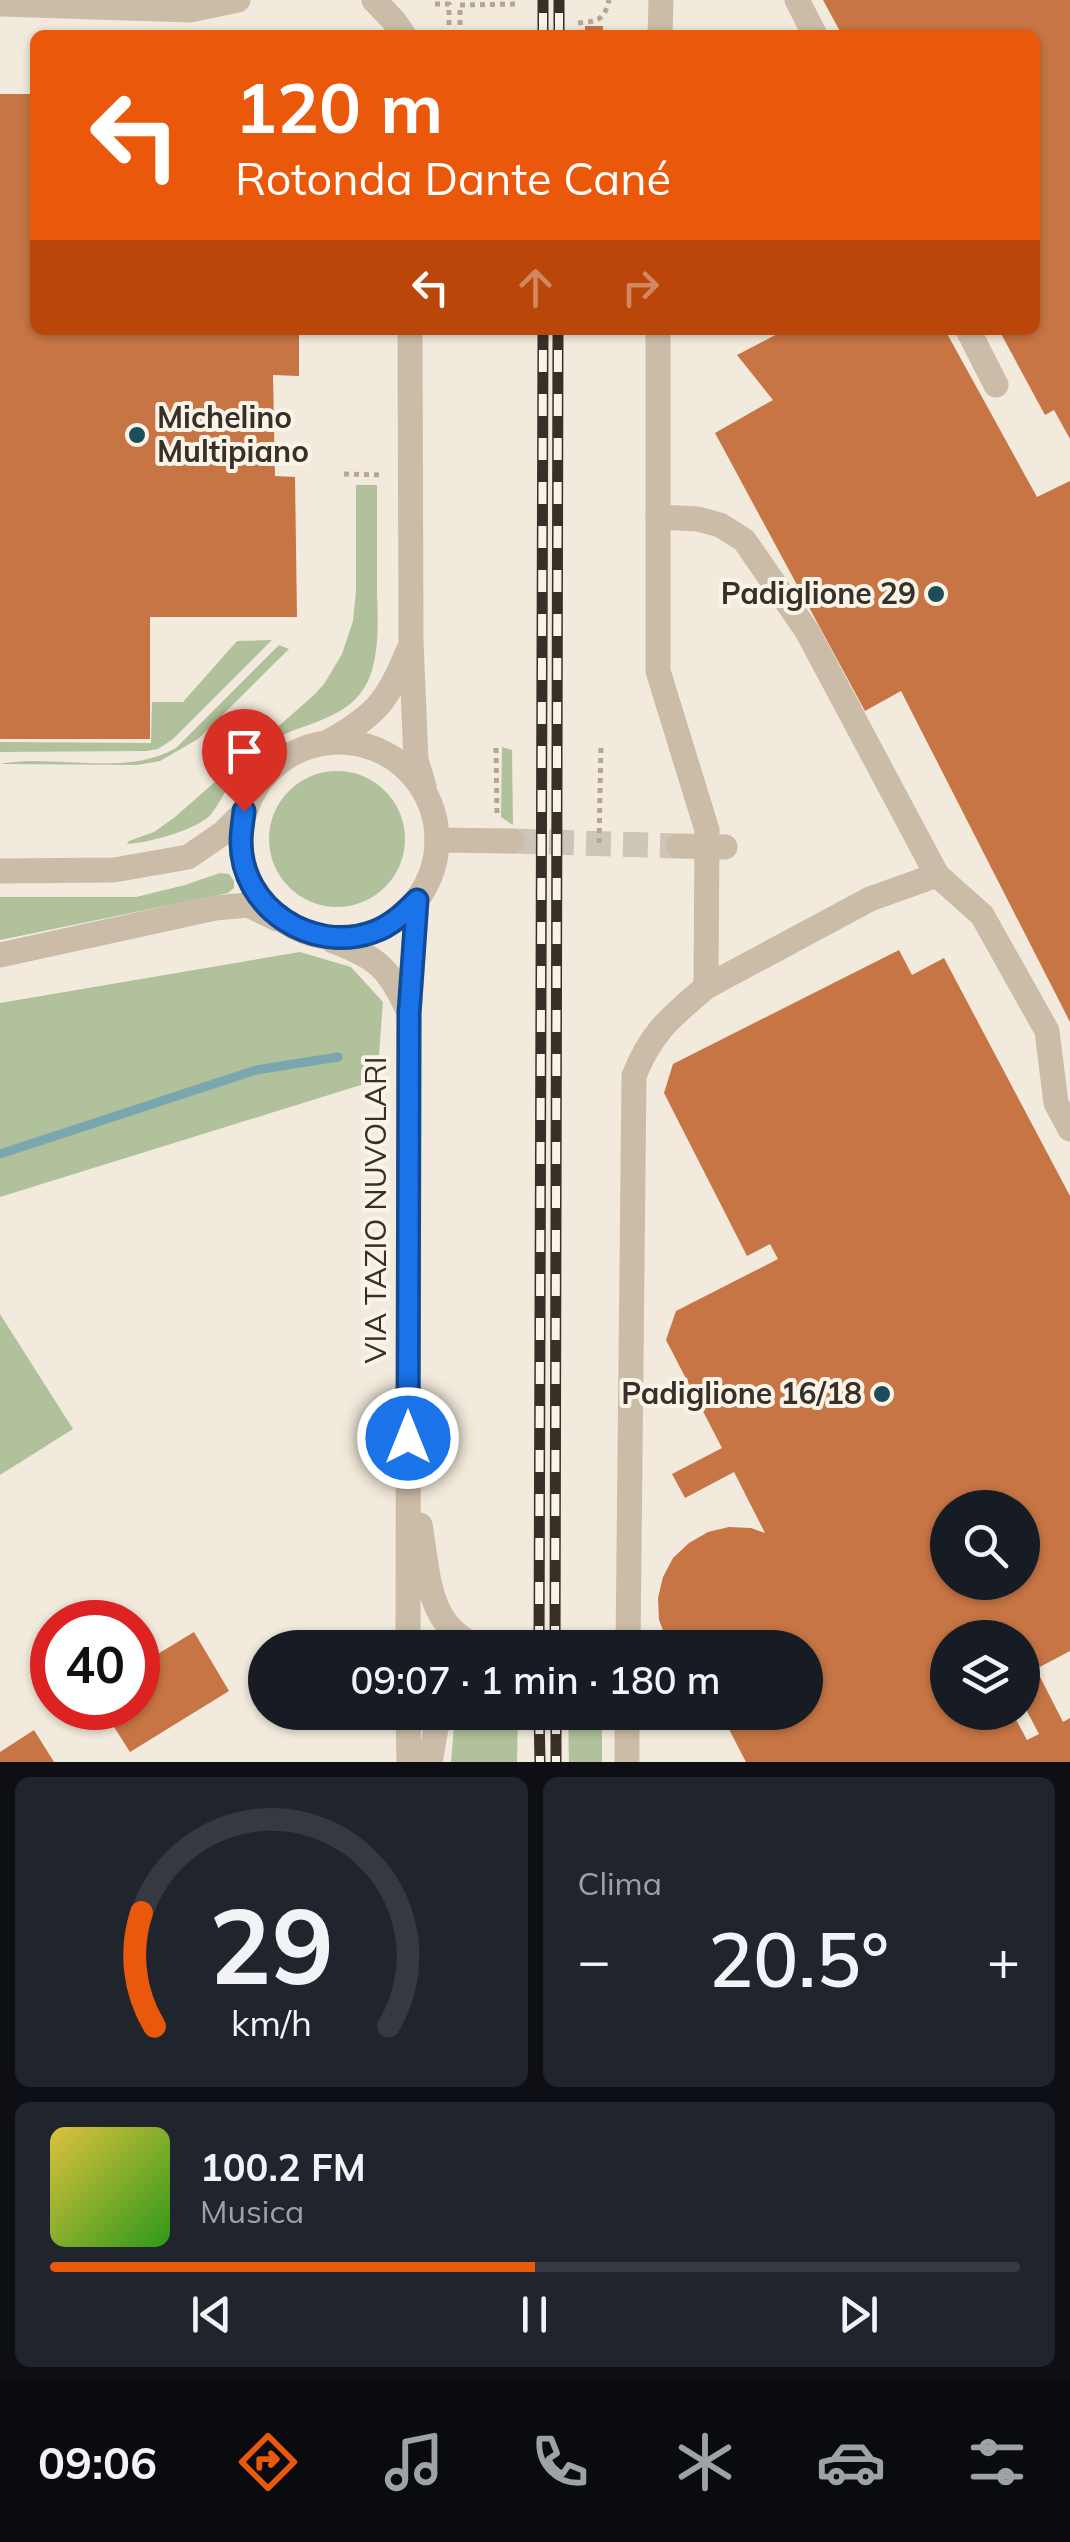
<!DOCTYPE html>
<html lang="it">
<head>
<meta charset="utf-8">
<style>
  body { margin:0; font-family:Mulish,sans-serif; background:#20242c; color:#f1f3f6; height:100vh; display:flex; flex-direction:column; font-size:38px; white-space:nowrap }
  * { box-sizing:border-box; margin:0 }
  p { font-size:32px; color:#9ea1a6 }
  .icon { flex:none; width:55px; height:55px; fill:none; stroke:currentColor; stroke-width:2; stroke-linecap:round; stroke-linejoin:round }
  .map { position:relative; height:1762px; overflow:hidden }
  .sheet { display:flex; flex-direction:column; gap:15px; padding:15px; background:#0d0f14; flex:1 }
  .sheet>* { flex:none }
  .banner { position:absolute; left:30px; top:30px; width:1010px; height:305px; border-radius:15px; box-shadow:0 2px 8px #0004; background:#ea580c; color:#fff; overflow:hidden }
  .controls { position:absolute; left:930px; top:1490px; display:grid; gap:20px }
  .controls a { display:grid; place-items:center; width:110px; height:110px; border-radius:50%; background:#171b24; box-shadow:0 2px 8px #0004; font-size:50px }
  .speed { position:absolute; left:30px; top:1600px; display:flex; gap:20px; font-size:50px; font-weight:700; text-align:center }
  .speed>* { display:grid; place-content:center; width:130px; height:130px; border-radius:50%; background:#171b24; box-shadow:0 2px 8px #0004; line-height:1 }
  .speed .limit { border:15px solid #d22; background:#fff; color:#111 }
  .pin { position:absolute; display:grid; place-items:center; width:85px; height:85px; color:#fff; margin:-102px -42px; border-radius:50% 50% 50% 0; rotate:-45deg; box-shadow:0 0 10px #0007 }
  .pin .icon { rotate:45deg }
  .me { position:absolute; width:110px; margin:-55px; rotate:0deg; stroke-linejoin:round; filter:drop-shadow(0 0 8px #0008) }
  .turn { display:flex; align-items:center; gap:35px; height:210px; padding:0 40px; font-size:45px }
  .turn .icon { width:130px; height:130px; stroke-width:2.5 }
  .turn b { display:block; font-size:70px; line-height:85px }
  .lanes { display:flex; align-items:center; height:95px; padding:0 40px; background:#0003; justify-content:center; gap:50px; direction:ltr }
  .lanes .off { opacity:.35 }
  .big { font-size:75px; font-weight:600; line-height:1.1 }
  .sheet .card { flex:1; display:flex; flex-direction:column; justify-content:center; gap:15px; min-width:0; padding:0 35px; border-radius:15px; background:#20242c }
  .sheet .dial { align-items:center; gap:0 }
  .dial svg { height:260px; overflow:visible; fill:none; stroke:#363941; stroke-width:7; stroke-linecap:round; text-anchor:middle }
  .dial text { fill:#f1f3f6; stroke:none }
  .song { display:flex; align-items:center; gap:30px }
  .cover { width:120px; height:120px; border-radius:15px; background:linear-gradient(135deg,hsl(50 70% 55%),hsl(110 70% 35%)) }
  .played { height:10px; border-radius:5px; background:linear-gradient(90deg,#ea580c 50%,#363941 50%) }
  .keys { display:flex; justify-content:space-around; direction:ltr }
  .heat { display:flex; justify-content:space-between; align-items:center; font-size:55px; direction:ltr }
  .sheet .tiles { flex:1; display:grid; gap:15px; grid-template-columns:1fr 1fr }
  .card:last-child { grid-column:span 2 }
  .trip { position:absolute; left:248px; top:1630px; width:575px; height:100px; border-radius:50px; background:#171b24; box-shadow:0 2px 8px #0004; font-weight:600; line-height:100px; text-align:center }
  .tabs { display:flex; height:160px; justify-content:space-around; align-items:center; background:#090b0e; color:#9ea1a6 }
  .tabs .icon { width:70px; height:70px }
  .tabs .current { color:#ea580c }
  .tabs b { font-size:45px; color:#f1f3f6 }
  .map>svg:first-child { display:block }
  .green { fill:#b0c19b }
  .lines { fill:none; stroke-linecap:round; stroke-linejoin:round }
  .stream { stroke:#7aa6b0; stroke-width:9 }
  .building { fill:#c77544; fill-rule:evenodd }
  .minor-tunnel { stroke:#cdc5b8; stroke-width:25; stroke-dasharray:25 12; stroke-linecap:butt }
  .path { stroke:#b6a691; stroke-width:5; stroke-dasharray:5 5; stroke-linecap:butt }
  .minor { stroke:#cbbca7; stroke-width:25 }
  .rail-casing { stroke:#372f28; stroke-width:11 }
  .rail { stroke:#faf4e8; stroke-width:8; stroke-dasharray:22; stroke-linecap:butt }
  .route-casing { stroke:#114b97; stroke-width:25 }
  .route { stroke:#1a73e8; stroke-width:18 }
  .poi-dot { fill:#1d4d59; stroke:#faf4e8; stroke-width:4 }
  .labels { text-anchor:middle; stroke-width:8; stroke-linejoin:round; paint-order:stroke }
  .poi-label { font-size:30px; font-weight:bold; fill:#372f28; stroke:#faf4e8; text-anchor:end }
  .street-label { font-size:30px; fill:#372f28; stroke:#faf4e8 }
</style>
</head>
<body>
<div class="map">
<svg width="1070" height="1762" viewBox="0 0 1070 1762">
  <rect width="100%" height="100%" fill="#f2eadc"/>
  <g class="green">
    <path d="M356,485H377C377,521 377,557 377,593C378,619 379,646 372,670C368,685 358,699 346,707C316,728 277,729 250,756C233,773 226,794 212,813C199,830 147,843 127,844L129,841L154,832L175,817L314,695L324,684L342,654L353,621L356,592Z"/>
    <polygon points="272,640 173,739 158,749 146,751 0,752 0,742 151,743 152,702 183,702 237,641"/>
    <path d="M279,645L289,649L198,739L160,761L137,765L0,764C55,753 124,778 176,748Z"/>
    <polygon points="502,747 512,750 513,825 501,817"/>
    <circle cx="337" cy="839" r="68"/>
    <polygon points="220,873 229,874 234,881 234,888 228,893 0,940 0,897 136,897 185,885"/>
    <polygon points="300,952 351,967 383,1002 377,1080 0,1197 0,1003"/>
    <polygon points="0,1314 73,1429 0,1475"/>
    <polygon points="460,1713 518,1713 517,1762 451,1762 454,1726"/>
    <polygon points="568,1713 602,1713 602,1762 569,1762"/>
  </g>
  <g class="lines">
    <polyline class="stream" points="0,1154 256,1070 338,1057"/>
  </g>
  <g class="building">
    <polygon points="823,0 1070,0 1070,439 1054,410 1045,415 999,330 1035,330 1035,35 842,35"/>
    <polygon points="585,26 603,26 603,31 611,32 610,35 585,35"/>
    <polygon points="0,94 35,94 35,330 299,330 299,376 273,375 275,476 295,477 297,617 150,617 150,739 0,739"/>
    <polygon points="785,330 945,330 1037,497 1070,481 1070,1022 901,691 865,711 715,433 773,400 737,355"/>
    <path d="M899,950L912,975L944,958L1070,1196V1651L1036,1669L1063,1722L1070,1718V1762H746L720,1712H805V1648H670L659,1620L658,1598L663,1577L673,1558L689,1543L708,1532L729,1527L751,1528L765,1533L734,1472L685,1498L672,1474L722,1448L666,1340L676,1311L778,1259L770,1244L747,1256L664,1093L673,1064ZM948,1508H1022V1582H948ZM948,1638H1022V1702L1039,1734L1027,1740L1012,1712H948Z"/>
    <polygon points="194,1632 229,1691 130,1752 102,1708 138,1708 138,1666"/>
    <polygon points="34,1730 54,1762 0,1762 0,1752"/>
  </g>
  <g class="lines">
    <polyline class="minor-tunnel" points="512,841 678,846"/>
    <g class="path">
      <polyline points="435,4 449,4 449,35"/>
      <path d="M578,23C598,21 604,21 609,0"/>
      <polyline points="460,35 460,5 518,4"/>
      <polyline points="344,474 384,475"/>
      <polyline points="496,748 497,815"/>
      <polyline points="599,843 601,744"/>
    </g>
    <g class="minor">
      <polyline points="374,0 395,22 404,35"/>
      <polyline points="797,0 815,35"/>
      <polyline points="0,4 190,10 238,0"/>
      <polyline points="660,35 661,0"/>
      <polyline points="410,330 411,642 416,760 424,786"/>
      <polyline points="658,330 658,671 707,830 706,987 870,899 937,875 982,915 1047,1031 1056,1103 1070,1129"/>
      <polyline points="968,330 996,385"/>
      <polyline points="658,517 698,519 720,525 744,540 807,631 937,875"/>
      <path d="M328,742C375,716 388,701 408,651"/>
      <circle cx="339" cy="840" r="98"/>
      <polyline points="437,840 512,841"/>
      <polyline points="678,846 725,847"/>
      <polyline points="0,871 114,870 188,857 223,833 245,811"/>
      <path d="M333,941C376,958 387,965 407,1008"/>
      <polyline points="0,955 215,908 248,905 277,919"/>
      <path d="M420,1525C429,1574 426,1630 483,1648"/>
      <polyline points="408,1648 409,1013 417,900"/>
      <path d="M628,1648L634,1076C651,1032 671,1017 706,987"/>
      <polyline points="408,1712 409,1762"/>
      <polyline points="430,1762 439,1712"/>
      <polyline points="627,1762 627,1712"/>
    </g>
    <defs>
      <g id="rail">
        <polyline points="543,35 543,0"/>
        <polyline points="559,35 559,0"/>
        <polyline points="539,1648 543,330"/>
        <polyline points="555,1648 558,330"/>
        <polyline points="539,1712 540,1762"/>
        <polyline points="556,1712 556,1762"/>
      </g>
    </defs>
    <use href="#rail" class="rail-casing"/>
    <use href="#rail" class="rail"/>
  </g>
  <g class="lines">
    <defs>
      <path id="route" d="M244,811C243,821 241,832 241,842C241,908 312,954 373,932C391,926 404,913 417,900L409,1013L408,1438"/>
    </defs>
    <use href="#route" class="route-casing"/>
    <use href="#route" class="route"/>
  </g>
  <g class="poi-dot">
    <circle cx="137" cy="435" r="10"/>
    <circle cx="936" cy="594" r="10"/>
    <circle cx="882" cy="1394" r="10"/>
  </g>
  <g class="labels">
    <g class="poi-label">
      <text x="157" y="428" text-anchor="start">Michelino<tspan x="157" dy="34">Multipiano</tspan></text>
      <text x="916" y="604">Padiglione 29</text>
      <text x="862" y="1404">Padiglione 16/18</text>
    </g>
    <g class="street-label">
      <text transform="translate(376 1210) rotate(-90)" y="10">VIA TAZIO NUVOLARI</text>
    </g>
  </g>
</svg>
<div class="controls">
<a><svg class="icon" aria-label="search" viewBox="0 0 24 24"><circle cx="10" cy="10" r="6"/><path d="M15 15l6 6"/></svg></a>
<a><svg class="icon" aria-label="layers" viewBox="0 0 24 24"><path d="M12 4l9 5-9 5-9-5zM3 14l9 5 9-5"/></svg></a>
</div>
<div class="speed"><div class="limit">40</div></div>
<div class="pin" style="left:244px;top:811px;background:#d93025"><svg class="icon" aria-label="arrive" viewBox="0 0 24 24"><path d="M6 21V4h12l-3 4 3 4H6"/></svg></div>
<svg class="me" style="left:408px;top:1438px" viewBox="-20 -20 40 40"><circle r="17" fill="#1a73e8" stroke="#fff" stroke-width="3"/><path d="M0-11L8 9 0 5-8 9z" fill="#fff"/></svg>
<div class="trip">09:07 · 1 min · 180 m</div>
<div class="banner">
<div class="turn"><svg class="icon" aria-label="left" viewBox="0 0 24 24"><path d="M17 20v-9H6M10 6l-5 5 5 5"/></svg><div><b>120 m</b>Rotonda Dante Cané</div></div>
<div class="lanes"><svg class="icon" aria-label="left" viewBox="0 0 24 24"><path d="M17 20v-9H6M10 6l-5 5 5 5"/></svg><svg class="icon off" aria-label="ahead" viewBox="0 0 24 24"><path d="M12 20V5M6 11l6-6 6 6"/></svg><svg class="icon off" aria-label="right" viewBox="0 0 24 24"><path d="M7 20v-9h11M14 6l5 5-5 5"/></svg></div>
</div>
</div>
<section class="sheet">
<div class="tiles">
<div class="card dial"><svg viewBox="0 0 100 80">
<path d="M14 69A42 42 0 1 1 86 69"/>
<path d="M14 69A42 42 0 0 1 10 34" stroke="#ea580c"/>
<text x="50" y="56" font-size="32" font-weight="700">29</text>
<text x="50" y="72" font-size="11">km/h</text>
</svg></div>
<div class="card"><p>Clima</p>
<div class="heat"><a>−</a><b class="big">20.5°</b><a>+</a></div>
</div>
<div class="card">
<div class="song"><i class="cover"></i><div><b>100.2 FM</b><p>Musica</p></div></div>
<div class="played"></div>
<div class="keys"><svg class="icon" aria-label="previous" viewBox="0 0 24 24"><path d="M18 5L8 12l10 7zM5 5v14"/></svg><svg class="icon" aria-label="pause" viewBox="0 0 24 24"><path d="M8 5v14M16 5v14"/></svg><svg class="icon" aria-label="next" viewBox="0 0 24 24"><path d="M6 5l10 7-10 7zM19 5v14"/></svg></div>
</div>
</div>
</section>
<nav class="tabs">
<b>09:06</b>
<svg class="icon current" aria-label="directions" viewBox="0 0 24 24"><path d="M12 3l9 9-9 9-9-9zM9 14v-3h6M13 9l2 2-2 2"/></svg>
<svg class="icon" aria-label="music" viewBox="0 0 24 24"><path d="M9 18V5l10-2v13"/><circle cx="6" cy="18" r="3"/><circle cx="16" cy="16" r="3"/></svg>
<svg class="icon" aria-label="phone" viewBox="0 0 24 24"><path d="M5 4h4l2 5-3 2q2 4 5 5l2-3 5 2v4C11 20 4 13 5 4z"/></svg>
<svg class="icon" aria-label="climate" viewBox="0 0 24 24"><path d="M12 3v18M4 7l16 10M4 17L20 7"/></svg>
<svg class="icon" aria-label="car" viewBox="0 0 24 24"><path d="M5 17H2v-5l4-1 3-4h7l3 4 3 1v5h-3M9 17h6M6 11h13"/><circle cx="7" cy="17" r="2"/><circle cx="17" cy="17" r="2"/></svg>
<svg class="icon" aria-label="filters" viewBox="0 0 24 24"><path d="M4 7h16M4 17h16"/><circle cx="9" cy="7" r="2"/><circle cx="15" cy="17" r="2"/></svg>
</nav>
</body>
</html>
